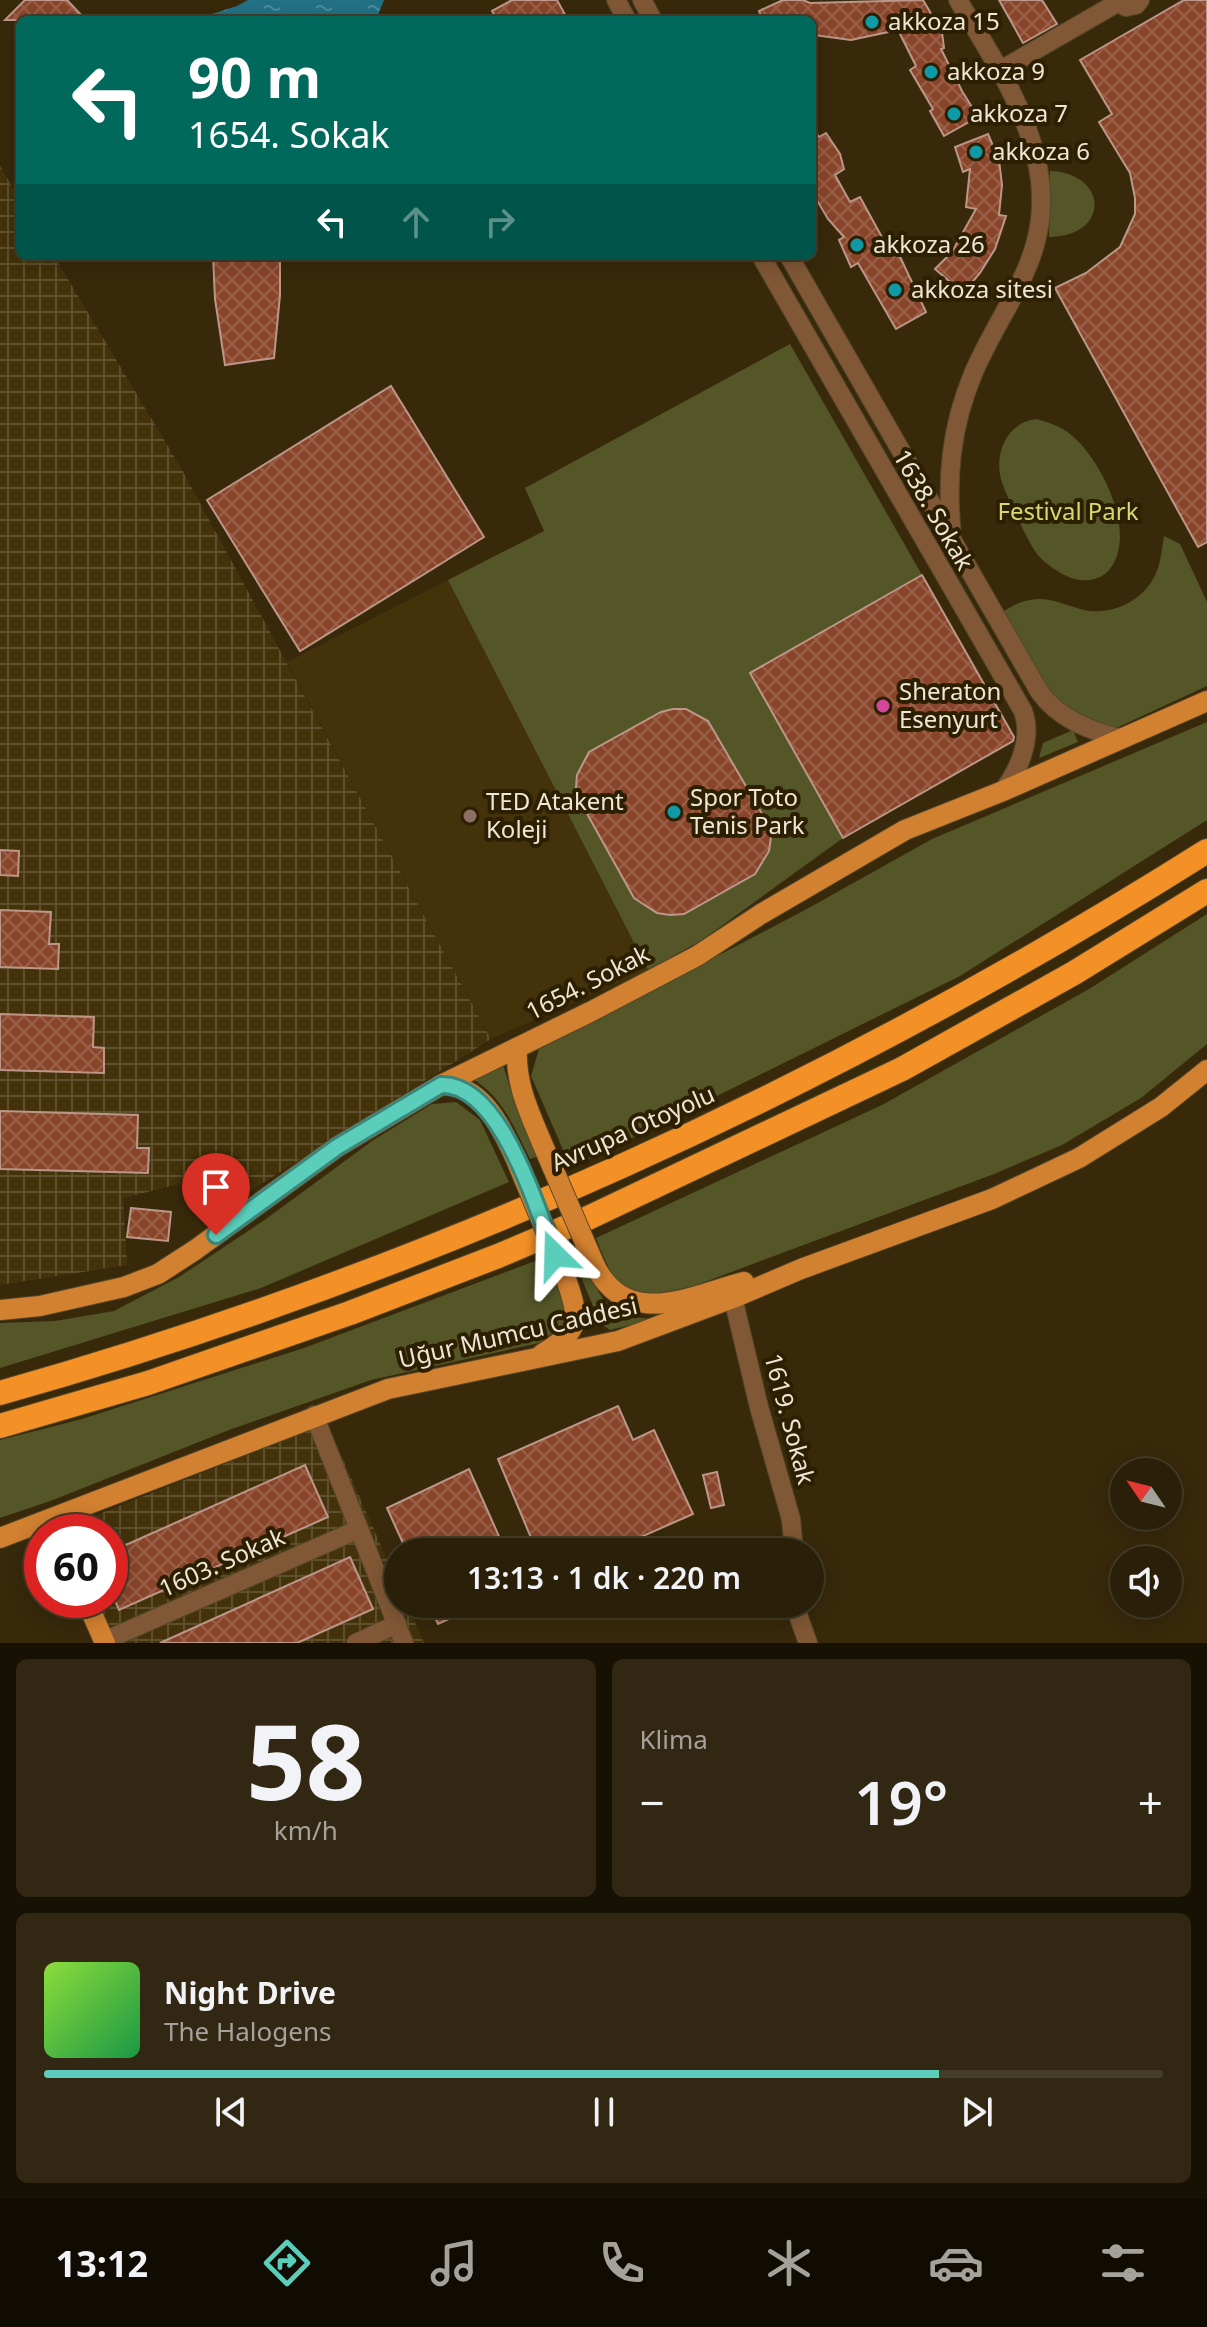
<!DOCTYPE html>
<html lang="tr">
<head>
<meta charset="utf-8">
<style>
  body { margin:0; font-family:"Noto Sans",sans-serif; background:#322712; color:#f1f3f6; height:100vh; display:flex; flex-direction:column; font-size:30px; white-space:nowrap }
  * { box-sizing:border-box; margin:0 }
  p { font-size:26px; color:#a5a29c }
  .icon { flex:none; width:44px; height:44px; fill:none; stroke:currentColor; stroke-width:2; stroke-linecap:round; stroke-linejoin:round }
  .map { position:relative; height:1643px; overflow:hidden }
  .drawer { display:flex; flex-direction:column; gap:16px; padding:16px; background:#171104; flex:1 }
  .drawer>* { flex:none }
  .hud { position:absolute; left:16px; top:16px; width:800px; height:244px; border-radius:12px; box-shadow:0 4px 20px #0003,0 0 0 2px #463d29; background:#00695c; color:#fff; overflow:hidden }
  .needle { width:52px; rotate:305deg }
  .fabs { position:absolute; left:1110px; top:1458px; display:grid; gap:16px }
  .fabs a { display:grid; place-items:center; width:72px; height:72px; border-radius:50%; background:#2a1f08; box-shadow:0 4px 20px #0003,0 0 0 2px #463d29; font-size:40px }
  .speed { position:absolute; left:24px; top:1514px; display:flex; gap:16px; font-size:40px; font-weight:700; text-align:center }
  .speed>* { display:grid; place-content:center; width:104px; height:104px; border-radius:50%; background:#2a1f08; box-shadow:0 4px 20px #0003,0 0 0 2px #463d29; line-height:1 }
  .speed .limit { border:12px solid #d22; background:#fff; color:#111 }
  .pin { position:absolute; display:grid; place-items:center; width:68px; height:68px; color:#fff; margin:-82px -34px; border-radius:50% 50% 50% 0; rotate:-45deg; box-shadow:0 0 8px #0007 }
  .pin .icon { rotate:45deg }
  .me { position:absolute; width:88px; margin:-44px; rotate:338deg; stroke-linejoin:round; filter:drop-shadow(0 0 6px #0008) }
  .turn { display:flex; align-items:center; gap:28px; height:168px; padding:0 40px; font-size:36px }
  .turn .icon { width:104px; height:104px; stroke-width:2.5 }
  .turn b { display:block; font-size:56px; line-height:68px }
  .lanes { display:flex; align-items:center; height:76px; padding:0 40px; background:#0003; justify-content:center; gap:40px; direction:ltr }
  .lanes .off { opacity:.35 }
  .big { font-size:60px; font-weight:600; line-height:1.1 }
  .drawer .widget { flex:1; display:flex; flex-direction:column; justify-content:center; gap:12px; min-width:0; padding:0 28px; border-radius:12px; background:#322712 }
  .drawer .dial { align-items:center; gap:0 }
  .dial b { font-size:104px; line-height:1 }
  .song { display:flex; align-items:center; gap:24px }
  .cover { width:96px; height:96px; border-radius:12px; background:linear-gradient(135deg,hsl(90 70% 55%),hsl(140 70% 35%)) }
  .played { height:8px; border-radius:4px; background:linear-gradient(90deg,#5bcebb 80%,#463d29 80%) }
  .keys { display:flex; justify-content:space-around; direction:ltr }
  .heat { display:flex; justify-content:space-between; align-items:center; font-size:44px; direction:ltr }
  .drawer .tiles { flex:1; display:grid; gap:16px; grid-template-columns:1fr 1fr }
  .widget:last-child { grid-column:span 2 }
  .trip { position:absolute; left:384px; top:1538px; width:440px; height:80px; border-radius:40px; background:#2a1f08; box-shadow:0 4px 20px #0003,0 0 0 2px #463d29; font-weight:600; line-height:80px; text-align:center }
  .menu { display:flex; height:128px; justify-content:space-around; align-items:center; background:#110c03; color:#a5a29c }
  .menu .icon { width:56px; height:56px }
  .menu .current { color:#5bcebb }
  .menu b { font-size:36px; color:#f1f3f6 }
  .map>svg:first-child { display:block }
  .built { fill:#43320a }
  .industrial { fill:url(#industrial-grid) }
  .green { fill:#555627 }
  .water { fill:url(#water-ripples) }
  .building { fill:url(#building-cross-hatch); stroke:#bc9789; stroke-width:2 }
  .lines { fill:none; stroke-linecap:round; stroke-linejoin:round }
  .minor-casing { stroke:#55472b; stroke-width:20 }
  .major-casing { stroke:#55472b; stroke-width:22 }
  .highway-casing { stroke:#55472b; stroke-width:26 }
  .minor { stroke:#805835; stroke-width:18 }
  .major { stroke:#d28130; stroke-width:20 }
  .highway { stroke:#f39127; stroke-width:24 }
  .major-bridge-casing { stroke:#55472b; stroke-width:22; stroke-linecap:butt }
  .major-bridge { stroke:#d28130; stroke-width:20 }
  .route-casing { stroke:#3b867a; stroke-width:20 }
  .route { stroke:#5bcebb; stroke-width:14 }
  .culture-dot { fill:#0f9aa8; stroke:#2d1f02; stroke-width:3 }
  .hotel-dot { fill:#d1479c; stroke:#2d1f02; stroke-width:3 }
  .education-dot { fill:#8d6e63; stroke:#2d1f02; stroke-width:3 }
  .labels { text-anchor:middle; stroke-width:8; stroke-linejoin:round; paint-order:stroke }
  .poi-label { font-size:24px; fill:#efe6d5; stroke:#2d1f02; text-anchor:start }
  .street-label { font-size:24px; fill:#efe6d5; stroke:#2d1f02 }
  .park-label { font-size:24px; fill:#d5d96f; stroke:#2d1f02 }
</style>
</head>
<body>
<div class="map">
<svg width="1207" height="1643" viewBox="0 0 1207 1643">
  <defs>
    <pattern id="industrial-grid" width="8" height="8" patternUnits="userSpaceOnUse" patternTransform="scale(2)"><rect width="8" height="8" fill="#43320a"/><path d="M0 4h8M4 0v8" fill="none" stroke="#5e502d"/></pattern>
    <pattern id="water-ripples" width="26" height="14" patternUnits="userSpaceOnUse" patternTransform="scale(2)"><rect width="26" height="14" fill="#227185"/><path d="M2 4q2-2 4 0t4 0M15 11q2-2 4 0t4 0" fill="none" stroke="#4d8c9b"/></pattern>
    <pattern id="building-cross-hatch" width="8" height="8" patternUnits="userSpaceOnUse" patternTransform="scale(2)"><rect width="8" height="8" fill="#89452a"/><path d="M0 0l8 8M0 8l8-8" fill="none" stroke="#9a6048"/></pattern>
  </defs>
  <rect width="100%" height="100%" fill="#38290b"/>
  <polygon class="built" points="448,580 648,970 491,1039 287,662"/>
  <g class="industrial">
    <polygon points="0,166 20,200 20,256 54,256 181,468 491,1039 234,1201 215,1175 123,1198 127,1265 0,1285"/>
    <polygon points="327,1423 398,1584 398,1604 407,1604 424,1643 113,1643 94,1600 110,1600 110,1532 65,1532 64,1528"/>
  </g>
  <g class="green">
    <path d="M1050,171C1108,173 1111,236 1049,237Z"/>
    <polygon points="790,344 922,575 750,673 843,838 702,940 648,970 448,580 544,531 525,488"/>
    <path d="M1036,419C1048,422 1060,426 1070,434C1101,458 1139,535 1109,570C1100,580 1087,582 1075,579C1061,575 1043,563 1035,551C1027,540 1004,491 1001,479C994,452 1008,422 1036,419Z"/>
    <path d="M1164,536L1180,544L1207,602V686L1103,734L1069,718L996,616C1007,609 1017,602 1030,600C1048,596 1067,606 1084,610C1113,616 1145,600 1156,573C1161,562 1162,548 1164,536Z"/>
    <polygon points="1207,722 1207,820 960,976 571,1168 531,1076 539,1049 805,910 932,839"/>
    <polygon points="1073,730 1078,742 1039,758 1043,743"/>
    <path d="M1207,914V1044L1141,1098L1062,1145L994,1174L694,1286C632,1300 619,1300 596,1238L882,1105L1089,989Z"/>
    <path d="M503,1065L512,1094L539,1156L530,1159C514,1127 504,1099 473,1079Z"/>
    <polygon points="456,1102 480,1120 509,1182 261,1288 0,1368 0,1323 55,1321 114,1311 179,1277 266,1219 372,1141 432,1104"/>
    <polygon points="543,1258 565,1295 566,1323 539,1343 371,1380 229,1430 53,1500 0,1518 0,1440 82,1419 304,1348"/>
    <path d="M587,1269C604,1306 612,1317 655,1319L610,1330L600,1323L579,1272Z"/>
  </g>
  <polygon class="water" points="248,0 384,0 376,20 193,20 237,6"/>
  <g class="building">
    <polygon points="25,0 67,0 86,20 5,20"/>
    <polygon points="512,0 557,0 568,20 497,20 492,11"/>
    <polygon points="783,0 803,0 810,3 923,0 942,32 944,48 941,49 962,91 978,117 944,136 930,111 933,109 910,70 916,66 898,30 851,40 813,35 814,20 763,20 759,11"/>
    <polygon points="999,0 1042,0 1057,24 1023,43"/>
    <polygon points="1184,0 1207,0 1207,542 1198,547 1055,288 1086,273 1120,247 1135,214 1135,198 1130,173 1099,122 1112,114 1080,60"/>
    <polygon points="812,126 819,137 826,133 840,154 844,169 835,175 850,202 860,197 889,250 895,246 926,312 896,329 858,263 851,267 839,240 844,237 828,219 812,192"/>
    <polygon points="988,134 999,160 1002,185 999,215 1006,216 995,249 980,273 963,293 935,269 952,252 976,209 966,207 970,169 963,172 955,147"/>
    <polygon points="213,256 280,256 280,295 274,358 225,365 215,299"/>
    <polygon points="391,386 484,537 300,651 207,500"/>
    <polygon points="922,575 1014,737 1013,741 843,838 750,673"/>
    <polygon points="673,709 686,709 708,721 768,824 771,837 769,851 755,874 684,914 670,915 657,913 634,898 580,801 576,788 577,775 589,752 661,712"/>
    <polygon points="0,850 19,851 18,876 0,875"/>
    <polygon points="0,910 51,912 49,944 59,944 58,969 0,967"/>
    <polygon points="0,1014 94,1017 93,1047 104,1048 104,1073 0,1070"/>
    <polygon points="0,1111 138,1115 137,1148 149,1148 148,1173 0,1169"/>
    <polygon points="131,1208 171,1212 168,1241 127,1237"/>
    <polygon points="618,1406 633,1440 654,1430 693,1514 607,1552 537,1552 498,1459"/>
    <polygon points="305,1465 328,1517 119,1610 110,1589 110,1552"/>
    <polygon points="469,1469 506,1552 407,1552 387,1508"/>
    <polygon points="717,1472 724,1505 711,1508 703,1475"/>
    <polygon points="350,1557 373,1609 297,1643 160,1643"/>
    <polygon points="429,1604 482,1604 438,1624"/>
  </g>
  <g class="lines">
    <defs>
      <g id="minor">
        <polyline points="616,0 627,20"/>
        <polyline points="642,0 653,20"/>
        <polyline points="1115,0 1126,7 1136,5 1140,0"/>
        <polyline points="999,71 1117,3"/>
        <path d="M761,256L1023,711C1033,738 1019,770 1003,791"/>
        <path d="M789,256L1039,691C1058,719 1091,731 1123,739"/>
        <path d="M952,535C946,478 951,427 973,374C1006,297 1058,251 1036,158C1023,101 987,49 958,0"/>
        <polyline points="733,1298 759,1407 791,1519 794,1552"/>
        <polyline points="314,1415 404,1643"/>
        <polyline points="798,1604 798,1615 808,1643"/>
        <polyline points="104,1641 359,1529"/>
        <polyline points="356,1643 397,1624"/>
      </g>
      <g id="major">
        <path d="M517,1048C515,1083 529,1112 542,1143"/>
        <path d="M441,1085C481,1084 500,1125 515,1157"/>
        <path d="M595,1266C628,1330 690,1296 744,1282"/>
        <polyline points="0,1310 40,1306 124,1287 158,1274 195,1250 337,1147 441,1085 590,1012 697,956 761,914 905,830 1003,791 1207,701"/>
        <path d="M542,1354C581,1331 580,1319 566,1279"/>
        <polyline points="0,1538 388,1389 618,1341 733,1298 801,1269 992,1199 1079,1158 1161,1107 1207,1070"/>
        <polyline points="86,1600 105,1643"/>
      </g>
      <g id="highway">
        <path d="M0,1393C426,1273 833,1087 1207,851"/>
        <polyline points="0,1426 148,1383 350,1313 498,1256 588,1218 902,1069 1074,973 1207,891"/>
      </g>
    </defs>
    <use href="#minor" class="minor-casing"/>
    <use href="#major" class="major-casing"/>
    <use href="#highway" class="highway-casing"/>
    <use href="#minor" class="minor"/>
    <use href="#major" class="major"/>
    <use href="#highway" class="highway"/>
    <defs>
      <g id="major-bridge">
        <polyline points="542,1143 595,1266"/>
        <polyline points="515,1157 566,1279"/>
      </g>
    </defs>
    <use href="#major-bridge" class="major-bridge-casing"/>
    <use href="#major-bridge" class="major-bridge"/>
  </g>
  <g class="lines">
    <defs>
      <path id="route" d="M216,1235L337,1147L441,1085C501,1083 536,1208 555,1255"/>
    </defs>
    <use href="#route" class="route-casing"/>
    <use href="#route" class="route"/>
  </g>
  <g class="culture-dot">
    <circle cx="872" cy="22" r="8"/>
    <circle cx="931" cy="72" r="8"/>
    <circle cx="954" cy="114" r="8"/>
    <circle cx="976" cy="152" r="8"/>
    <circle cx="857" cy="245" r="8"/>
    <circle cx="895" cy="290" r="8"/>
    <circle cx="674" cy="812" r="8"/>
  </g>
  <circle class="hotel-dot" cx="883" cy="706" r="8"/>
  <circle class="education-dot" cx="470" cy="816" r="8"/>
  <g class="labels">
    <g class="poi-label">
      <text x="888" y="30">akkoza 15</text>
      <text x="947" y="80">akkoza 9</text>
      <text x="970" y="122">akkoza 7</text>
      <text x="992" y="160">akkoza 6</text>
      <text x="873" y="253">akkoza 26</text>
      <text x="911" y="298">akkoza sitesi</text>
      <text x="899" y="700">Sheraton<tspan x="899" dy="28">Esenyurt</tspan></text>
      <text x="690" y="806">Spor Toto<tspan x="690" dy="28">Tenis Park</tspan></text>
      <text x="486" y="810">TED Atakent<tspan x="486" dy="28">Koleji</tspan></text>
    </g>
    <g class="street-label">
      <text transform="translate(933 510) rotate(60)" y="8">1638. Sokak</text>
      <text transform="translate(588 983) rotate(-27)" y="8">1654. Sokak</text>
      <text transform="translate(633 1129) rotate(-24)" y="8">Avrupa Otoyolu</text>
      <text transform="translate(518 1333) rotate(-13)" y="8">Uğur Mumcu Caddesi</text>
      <text transform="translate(789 1419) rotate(75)" y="8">1619. Sokak</text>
      <text transform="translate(222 1563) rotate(-24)" y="8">1603. Sokak</text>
    </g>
    <g class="park-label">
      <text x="1068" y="520">Festival Park</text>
    </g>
  </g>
</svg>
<div class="fabs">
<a><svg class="needle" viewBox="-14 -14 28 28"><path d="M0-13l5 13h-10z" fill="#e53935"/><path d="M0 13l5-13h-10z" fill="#a5a29c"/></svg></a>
<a><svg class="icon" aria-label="sound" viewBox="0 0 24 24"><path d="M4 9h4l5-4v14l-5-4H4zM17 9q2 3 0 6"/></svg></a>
</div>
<div class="speed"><div class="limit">60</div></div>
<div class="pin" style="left:216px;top:1235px;background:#d93025"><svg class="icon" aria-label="arrive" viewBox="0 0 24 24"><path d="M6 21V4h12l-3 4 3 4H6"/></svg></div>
<svg class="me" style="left:555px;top:1255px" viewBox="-20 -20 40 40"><path d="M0-17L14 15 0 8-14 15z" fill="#5bcebb" stroke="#fff" stroke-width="4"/></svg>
<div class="trip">13:13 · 1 dk · 220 m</div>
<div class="hud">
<div class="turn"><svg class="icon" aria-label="left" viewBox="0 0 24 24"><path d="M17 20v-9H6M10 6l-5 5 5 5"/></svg><div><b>90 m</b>1654. Sokak</div></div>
<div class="lanes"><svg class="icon" aria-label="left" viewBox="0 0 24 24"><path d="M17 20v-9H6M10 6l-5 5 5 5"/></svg><svg class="icon off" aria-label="ahead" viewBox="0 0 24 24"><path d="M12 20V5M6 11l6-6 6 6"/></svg><svg class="icon off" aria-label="right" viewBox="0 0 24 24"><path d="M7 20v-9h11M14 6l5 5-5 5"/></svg></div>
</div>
</div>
<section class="drawer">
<div class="tiles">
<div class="widget dial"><b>58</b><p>km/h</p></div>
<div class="widget"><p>Klima</p>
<div class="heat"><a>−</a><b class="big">19°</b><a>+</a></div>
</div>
<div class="widget">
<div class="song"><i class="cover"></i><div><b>Night Drive</b><p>The Halogens</p></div></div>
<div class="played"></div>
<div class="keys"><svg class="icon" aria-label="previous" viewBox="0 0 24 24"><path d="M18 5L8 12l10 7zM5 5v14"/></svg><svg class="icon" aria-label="pause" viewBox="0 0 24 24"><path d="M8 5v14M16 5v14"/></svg><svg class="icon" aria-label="next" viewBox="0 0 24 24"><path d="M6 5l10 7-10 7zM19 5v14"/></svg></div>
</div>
</div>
</section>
<nav class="menu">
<b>13:12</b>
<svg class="icon current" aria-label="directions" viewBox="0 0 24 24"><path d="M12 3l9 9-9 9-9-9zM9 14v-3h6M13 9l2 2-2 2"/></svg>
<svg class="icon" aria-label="music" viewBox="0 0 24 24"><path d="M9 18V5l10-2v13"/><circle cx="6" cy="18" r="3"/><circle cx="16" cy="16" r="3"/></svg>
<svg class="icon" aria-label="phone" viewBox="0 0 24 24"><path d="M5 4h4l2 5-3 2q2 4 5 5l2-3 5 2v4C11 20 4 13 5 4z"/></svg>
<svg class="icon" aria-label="climate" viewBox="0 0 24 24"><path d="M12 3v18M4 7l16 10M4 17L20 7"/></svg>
<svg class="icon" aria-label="car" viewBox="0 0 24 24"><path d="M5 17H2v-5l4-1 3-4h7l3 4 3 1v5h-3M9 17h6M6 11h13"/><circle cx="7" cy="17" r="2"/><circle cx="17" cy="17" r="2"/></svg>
<svg class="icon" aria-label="filters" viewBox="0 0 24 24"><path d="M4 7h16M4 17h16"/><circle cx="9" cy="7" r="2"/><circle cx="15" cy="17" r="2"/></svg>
</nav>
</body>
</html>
